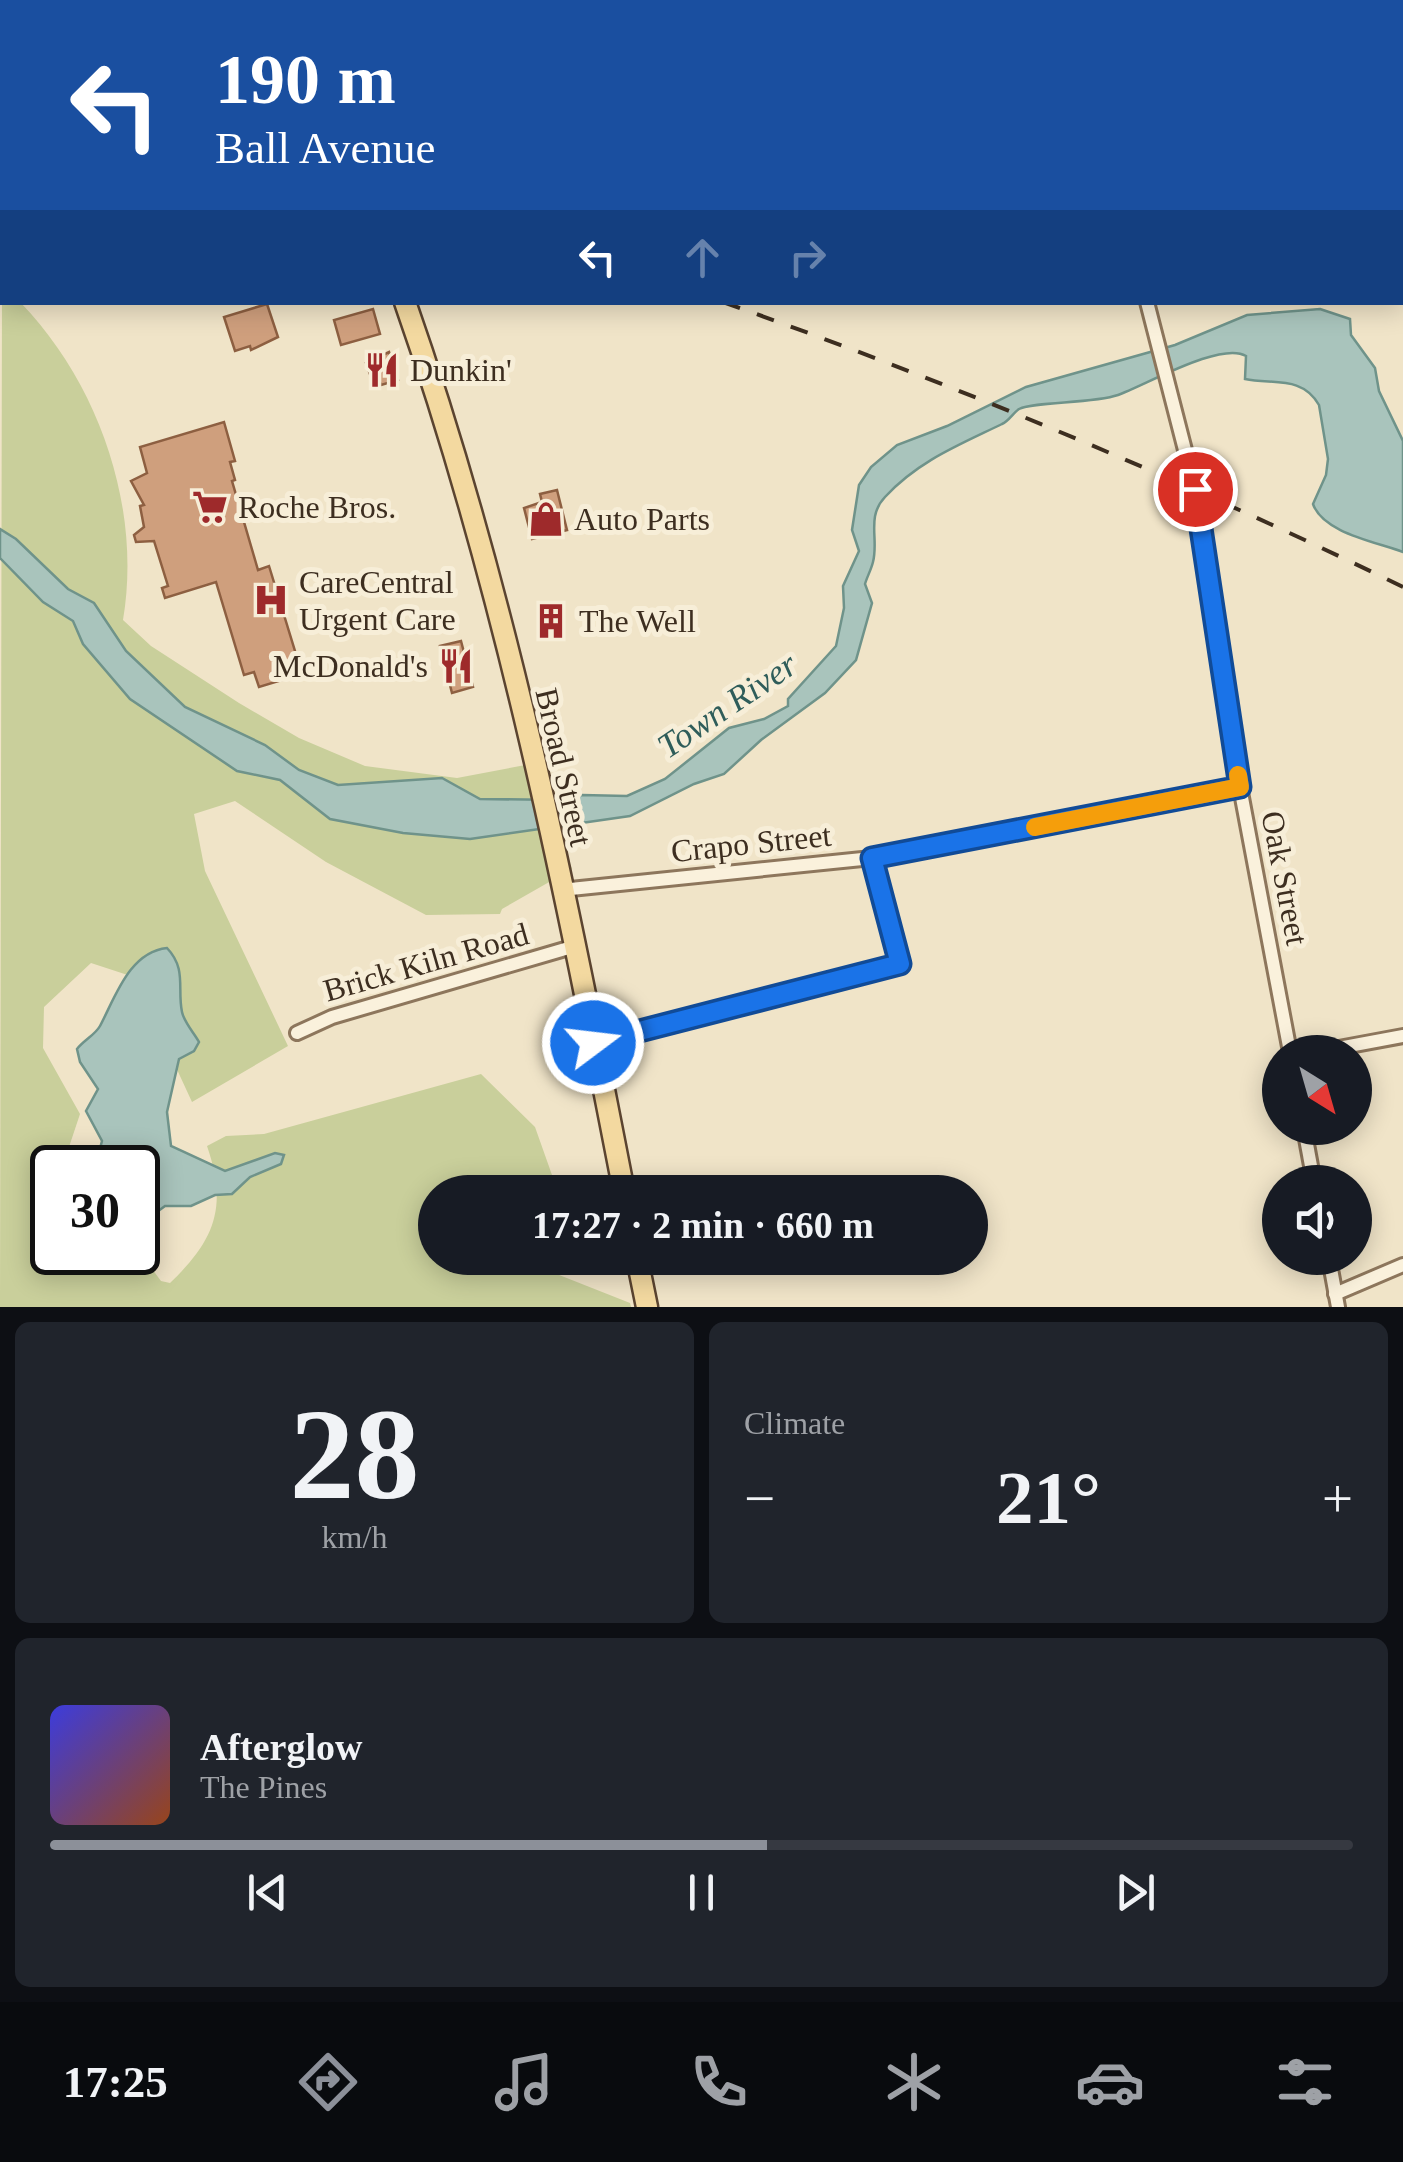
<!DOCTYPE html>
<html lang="en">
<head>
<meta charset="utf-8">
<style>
  body { margin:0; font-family:Georgia,serif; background:#20242c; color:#f1f3f6; height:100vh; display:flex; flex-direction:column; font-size:38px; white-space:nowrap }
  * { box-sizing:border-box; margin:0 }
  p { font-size:32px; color:#9ea1a6 }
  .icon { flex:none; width:55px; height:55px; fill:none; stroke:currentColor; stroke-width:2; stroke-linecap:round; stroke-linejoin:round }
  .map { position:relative; height:1307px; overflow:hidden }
  .side { display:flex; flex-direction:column; gap:15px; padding:15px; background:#0d0f14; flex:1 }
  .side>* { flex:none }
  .banner { position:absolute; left:0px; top:0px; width:1405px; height:305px; box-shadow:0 5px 25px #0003; background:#1a4fa0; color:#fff; overflow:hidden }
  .needle { width:65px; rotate:143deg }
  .tools { position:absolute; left:1262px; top:1035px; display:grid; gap:20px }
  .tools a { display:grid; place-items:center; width:110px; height:110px; border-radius:50%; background:#171b24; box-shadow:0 5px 25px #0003; font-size:50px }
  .speed { position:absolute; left:30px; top:1145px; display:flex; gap:20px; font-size:50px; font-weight:700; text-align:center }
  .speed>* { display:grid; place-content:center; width:130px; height:130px; border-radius:50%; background:#171b24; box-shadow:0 5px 25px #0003; line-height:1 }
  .speed .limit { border:5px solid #111; border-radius:15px; background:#fff; color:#111 }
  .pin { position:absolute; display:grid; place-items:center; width:85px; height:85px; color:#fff; margin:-42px; border:5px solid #fff; border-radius:50%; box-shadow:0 2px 10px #0007 }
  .me { position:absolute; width:110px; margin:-55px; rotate:75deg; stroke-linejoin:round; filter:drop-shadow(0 0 8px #0008) }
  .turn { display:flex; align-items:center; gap:35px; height:210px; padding:0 50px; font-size:45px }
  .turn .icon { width:130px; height:130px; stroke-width:2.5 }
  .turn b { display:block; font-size:70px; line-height:85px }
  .lanes { display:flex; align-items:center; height:95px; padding:0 50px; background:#0003; justify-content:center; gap:50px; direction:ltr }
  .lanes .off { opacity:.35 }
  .big { font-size:75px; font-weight:700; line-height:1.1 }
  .side .card { flex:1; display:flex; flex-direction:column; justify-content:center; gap:15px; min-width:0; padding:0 35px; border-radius:15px; background:#20242c }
  .side .dial { align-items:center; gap:0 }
  .dial b { font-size:130px; line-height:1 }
  .song { display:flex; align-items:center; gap:30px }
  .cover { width:120px; height:120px; border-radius:15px; background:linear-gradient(135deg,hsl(240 70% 55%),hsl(20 70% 35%)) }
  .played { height:10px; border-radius:5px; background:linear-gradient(90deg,#8c9099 55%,#363941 55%) }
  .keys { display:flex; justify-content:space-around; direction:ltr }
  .heat { display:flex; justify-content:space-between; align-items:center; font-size:55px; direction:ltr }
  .side .tiles { flex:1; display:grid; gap:15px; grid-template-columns:1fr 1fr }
  .card:last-child { grid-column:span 2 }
  .trip { position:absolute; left:418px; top:1175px; width:570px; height:100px; border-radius:50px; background:#171b24; box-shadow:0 5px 25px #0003; font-weight:700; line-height:100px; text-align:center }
  .menu { display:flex; height:160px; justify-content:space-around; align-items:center; background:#090b0e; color:#9ea1a6 }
  .menu .icon { width:70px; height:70px }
  .menu .active { color:#8c9099 }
  .menu b { font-size:45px; color:#f1f3f6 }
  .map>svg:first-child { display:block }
  .green { fill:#c9cf9b }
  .water { fill:#a9c4bc; stroke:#6f938a; stroke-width:2.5 }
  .building { fill:#cf9f7d; stroke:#8d5f41; stroke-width:2.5 }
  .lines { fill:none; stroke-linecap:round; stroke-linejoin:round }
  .minor-casing { stroke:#8d765c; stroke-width:18 }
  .tertiary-casing { stroke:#8d765c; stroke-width:20 }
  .primary-casing { stroke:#5b4430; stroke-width:25 }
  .minor { stroke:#faf1dc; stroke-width:12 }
  .tertiary { stroke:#faf1dc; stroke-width:15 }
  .primary { stroke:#f3d9a0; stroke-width:20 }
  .rail { stroke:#3d2e20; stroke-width:4; stroke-dasharray:18 18; stroke-linecap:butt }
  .route-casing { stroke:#114b97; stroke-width:25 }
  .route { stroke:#1a73e8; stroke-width:18 }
  .slow { stroke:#f59e0b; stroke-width:18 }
  .labels { text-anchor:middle; stroke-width:10; stroke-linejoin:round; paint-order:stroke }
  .poi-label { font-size:32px; fill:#3d2e20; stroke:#f7eed8; text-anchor:start }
  .street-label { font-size:32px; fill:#3d2e20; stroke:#f7eed8 }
  .water-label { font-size:35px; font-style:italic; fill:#2f5d5a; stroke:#f7eed8 }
</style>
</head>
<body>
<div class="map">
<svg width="1403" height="1307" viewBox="0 0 1403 1307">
  <rect width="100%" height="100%" fill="#f0e4c8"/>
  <path class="green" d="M2,283V302L21,303C99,384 142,508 123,620L151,646L239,703L299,738L365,766L457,778L536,763L572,869L502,909L500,914L426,915L326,862L235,801L194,814L205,871L288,1046L192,1102L162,1037L146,981L91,963L44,1007L43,1048L80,1114L68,1150L75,1167L52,1168V1252L138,1250L161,1281L170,1283C215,1240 228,1207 207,1146L226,1136L264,1134L481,1074L535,1127L552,1175L545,1192H435V1258H541L544,1269L630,1303L631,1307H0Z"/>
  <g class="water">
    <path d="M1320,309L1350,319L1351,335L1375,368L1379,391L1403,441V552C1377,542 1323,533 1313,504L1326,475L1328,459L1319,405C1302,375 1272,385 1245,379L1246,356C1221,341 1146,385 1118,395C1092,404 1035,401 1019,409C1013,413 1009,421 1002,424C959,445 918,461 885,497C866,517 879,539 873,562C871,570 867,577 865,584L872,603L856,660L825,693L761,740L724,774L694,784L630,816L470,839L403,833L330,819L280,780L237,771L130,699L83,644L73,621L43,602L0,558V529L16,539L68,589L94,603L126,651L185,707L265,745L299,770L338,785L442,778L480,799L560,800L582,795L627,796L665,779L729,728L764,719L788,706V699L836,646L844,608L843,586L859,551L852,530L859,485L871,467L897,445L947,426L1026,387L1175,345L1247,315Z"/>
    <path d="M167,948C187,969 177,989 182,1012C184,1022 194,1033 199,1042L194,1051L179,1059L167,1112L171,1146L225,1171L275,1153L284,1155L281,1164L250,1177L232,1194L215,1195L191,1206H165L138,1226V1168L95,1167L102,1141L86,1111L98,1089L80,1062L77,1049C84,1040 95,1035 100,1026C115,998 129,952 167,948Z"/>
  </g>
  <g class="building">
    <polygon points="267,304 278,337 251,350 250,346 235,351 224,317"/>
    <polygon points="373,309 380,334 341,345 334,320"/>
    <polygon points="389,352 398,380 381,385 378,378 372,380 366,363"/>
    <polygon points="224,422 235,461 230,462 235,480 232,481 258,570 269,566 302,674 259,687 254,672 244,675 216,582 165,598 162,588 168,586 154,541 136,542 134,535 144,527 140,506 144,505 131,481 147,473 140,447"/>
    <polygon points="557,490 567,530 532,539 524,508 542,502 540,494"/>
    <polygon points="461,641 473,687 452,693 440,646"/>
  </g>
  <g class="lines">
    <defs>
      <g id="minor">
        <polyline points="60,0 62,2"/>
        <polyline points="644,0 644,2"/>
        <polyline points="821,0 822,2"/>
        <polyline points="945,0 945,2"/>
        <polyline points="1114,0 1114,2"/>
        <polyline points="389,2 410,0"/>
        <polyline points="1147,302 1195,489 1240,787 1290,1052"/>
        <polyline points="561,890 872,858 1240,787"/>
        <polyline points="297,1033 332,1017 572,947"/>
        <polyline points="593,1043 900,965 872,858"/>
        <polyline points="1317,1052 1403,1036"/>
        <polyline points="1304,1128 1314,1182"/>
        <polyline points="1329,1258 1338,1307"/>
        <polyline points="1335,1294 1403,1265"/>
      </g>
      <polyline id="tertiary" points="0,266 2,266"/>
      <g id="primary">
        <polyline points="294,0 295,2"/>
        <path d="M405,302C506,590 566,893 624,1192"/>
        <polyline points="637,1258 647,1307"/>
      </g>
    </defs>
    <use href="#minor" class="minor-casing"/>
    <use href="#tertiary" class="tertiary-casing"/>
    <use href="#primary" class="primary-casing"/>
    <use href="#minor" class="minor"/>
    <use href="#tertiary" class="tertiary"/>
    <use href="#primary" class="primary"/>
    <g class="rail">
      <polyline points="0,78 2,79"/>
      <polyline points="0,94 2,95"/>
      <path d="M723,302C956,385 1182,479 1403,587"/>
    </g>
  </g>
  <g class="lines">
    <defs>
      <polyline id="route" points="593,1043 900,964 872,858 1240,787 1195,489"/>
    </defs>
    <use href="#route" class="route-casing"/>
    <use href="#route" class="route"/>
    <polyline class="slow" points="1035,827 1240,787 1238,775"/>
  </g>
  <defs>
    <symbol id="restaurant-bare" viewBox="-9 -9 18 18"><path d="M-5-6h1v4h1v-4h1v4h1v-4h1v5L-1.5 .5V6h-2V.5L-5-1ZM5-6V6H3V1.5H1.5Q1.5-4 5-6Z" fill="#9e2a2b" stroke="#f7eed8" stroke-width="2.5" paint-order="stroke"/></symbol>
    <symbol id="supermarket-bare" viewBox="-9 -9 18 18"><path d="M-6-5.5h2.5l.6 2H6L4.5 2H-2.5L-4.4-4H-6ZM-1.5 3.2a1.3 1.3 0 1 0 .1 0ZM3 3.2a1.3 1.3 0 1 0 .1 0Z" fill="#9e2a2b" stroke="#f7eed8" stroke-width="2.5" paint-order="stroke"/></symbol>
    <symbol id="shop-bare" viewBox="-9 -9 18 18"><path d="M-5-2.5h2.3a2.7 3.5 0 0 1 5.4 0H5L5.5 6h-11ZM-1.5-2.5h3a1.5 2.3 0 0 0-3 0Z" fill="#9e2a2b" stroke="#f7eed8" stroke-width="2.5" paint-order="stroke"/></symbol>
    <symbol id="hospital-bare" viewBox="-9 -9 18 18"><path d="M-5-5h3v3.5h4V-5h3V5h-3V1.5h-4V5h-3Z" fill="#9e2a2b" stroke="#f7eed8" stroke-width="2.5" paint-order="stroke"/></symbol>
    <symbol id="building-bare" viewBox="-9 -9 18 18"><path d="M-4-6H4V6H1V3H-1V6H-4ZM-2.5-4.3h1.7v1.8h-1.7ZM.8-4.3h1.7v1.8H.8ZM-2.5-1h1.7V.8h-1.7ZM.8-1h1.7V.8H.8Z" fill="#9e2a2b" stroke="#f7eed8" stroke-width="2.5" paint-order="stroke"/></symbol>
  </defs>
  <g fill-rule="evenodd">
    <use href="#restaurant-bare" x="357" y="345" width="50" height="50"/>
    <use href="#supermarket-bare" x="185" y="482" width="50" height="50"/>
    <use href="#shop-bare" x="521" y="494" width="50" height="50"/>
    <use href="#hospital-bare" x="246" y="575" width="50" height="50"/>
    <use href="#building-bare" x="526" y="596" width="50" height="50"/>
    <use href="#restaurant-bare" x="431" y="641" width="50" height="50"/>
  </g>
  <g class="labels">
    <g class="poi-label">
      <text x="410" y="381">Dunkin'</text>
      <text x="238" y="518">Roche Bros.</text>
      <text x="574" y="530">Auto Parts</text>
      <text x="299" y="593">CareCentral<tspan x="299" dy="37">Urgent Care</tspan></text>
      <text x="579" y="632">The Well</text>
      <text x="428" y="677" text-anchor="end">McDonald's</text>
    </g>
    <g class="street-label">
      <text transform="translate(564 767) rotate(77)" y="11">Broad Street</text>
      <text transform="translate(751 843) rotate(-6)" y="11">Crapo Street</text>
      <text transform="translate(1285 878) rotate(79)" y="11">Oak Street</text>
      <text transform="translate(426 962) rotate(-16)" y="11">Brick Kiln Road</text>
    </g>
    <g class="water-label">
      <text transform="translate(727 705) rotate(-34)" y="12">Town River</text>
    </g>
  </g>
</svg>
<div class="tools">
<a><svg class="needle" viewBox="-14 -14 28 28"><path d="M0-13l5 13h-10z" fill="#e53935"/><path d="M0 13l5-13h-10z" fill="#9ea1a6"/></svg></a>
<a><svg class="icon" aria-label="sound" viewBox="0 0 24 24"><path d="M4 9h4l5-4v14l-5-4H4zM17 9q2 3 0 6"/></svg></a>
</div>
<div class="speed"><div class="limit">30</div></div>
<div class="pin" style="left:1195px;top:489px;background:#d93025"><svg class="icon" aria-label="arrive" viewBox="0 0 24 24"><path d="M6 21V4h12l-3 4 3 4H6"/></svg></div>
<svg class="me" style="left:593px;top:1043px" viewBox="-20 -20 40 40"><circle r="17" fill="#1a73e8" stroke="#fff" stroke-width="3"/><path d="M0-11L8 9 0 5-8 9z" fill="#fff"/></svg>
<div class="trip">17:27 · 2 min · 660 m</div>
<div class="banner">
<div class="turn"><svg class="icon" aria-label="left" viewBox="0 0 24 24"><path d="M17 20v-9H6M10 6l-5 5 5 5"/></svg><div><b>190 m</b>Ball Avenue</div></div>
<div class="lanes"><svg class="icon" aria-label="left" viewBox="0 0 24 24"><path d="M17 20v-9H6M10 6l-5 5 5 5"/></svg><svg class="icon off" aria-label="ahead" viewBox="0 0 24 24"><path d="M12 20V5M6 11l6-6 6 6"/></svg><svg class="icon off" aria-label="right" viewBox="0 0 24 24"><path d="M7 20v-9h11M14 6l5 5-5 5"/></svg></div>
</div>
</div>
<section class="side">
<div class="tiles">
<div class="card dial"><b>28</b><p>km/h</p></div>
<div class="card"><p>Climate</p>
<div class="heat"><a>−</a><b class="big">21°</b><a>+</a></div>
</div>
<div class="card">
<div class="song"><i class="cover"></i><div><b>Afterglow</b><p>The Pines</p></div></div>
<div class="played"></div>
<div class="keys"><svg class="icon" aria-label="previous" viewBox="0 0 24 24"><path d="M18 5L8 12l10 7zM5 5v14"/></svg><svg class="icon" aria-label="pause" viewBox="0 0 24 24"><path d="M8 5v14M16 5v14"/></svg><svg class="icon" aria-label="next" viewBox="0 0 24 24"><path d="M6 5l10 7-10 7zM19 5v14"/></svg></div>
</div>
</div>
</section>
<nav class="menu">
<b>17:25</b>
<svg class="icon active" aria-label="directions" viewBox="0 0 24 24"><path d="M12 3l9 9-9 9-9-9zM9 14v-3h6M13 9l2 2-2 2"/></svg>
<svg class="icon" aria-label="music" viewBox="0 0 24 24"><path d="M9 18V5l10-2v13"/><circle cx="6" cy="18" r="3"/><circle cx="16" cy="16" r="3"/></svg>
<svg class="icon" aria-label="phone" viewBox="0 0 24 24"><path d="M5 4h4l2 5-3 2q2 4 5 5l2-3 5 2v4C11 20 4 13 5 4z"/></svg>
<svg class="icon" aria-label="climate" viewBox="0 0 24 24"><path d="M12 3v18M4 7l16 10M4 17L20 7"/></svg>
<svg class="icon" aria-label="car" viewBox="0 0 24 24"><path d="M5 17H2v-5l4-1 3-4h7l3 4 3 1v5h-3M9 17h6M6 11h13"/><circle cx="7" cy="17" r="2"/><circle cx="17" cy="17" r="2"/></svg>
<svg class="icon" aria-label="filters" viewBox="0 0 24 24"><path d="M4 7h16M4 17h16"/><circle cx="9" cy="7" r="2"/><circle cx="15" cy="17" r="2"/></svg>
</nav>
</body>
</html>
